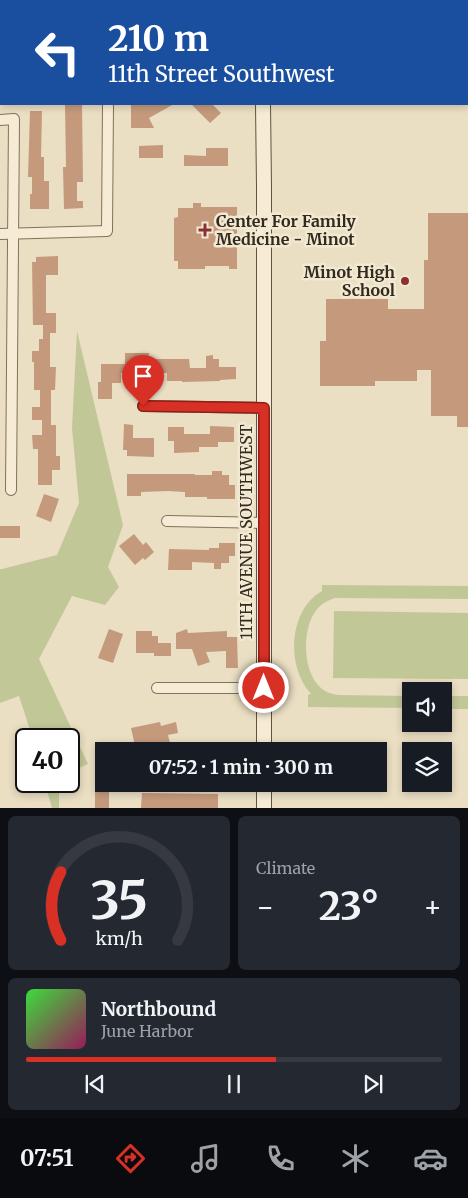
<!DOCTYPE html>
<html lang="en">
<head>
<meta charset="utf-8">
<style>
  body { margin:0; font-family:Merriweather,serif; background:#242831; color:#f1f3f6; height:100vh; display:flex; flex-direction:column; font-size:19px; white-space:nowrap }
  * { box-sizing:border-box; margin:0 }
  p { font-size:16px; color:#9ea1a6 }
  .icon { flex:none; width:28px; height:28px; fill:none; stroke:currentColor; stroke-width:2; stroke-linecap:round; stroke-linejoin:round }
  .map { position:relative; height:808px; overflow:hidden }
  .sheet { display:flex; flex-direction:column; gap:8px; padding:8px; background:#0d0f14; flex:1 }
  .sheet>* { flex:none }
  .hud { position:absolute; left:0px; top:0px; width:469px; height:105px; box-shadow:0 2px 8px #0003; background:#1a4fa0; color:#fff; overflow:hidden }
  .fabs { position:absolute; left:402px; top:682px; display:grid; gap:10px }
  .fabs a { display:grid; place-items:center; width:50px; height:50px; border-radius:0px; background:#171b24; box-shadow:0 2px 8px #0003; font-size:25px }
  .speed { position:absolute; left:15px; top:728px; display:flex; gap:10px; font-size:25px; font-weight:700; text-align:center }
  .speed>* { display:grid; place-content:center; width:65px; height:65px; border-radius:50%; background:#171b24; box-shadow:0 2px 8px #0003; line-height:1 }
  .speed .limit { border:2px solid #111; border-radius:8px; background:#fff; color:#111 }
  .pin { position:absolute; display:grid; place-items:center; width:42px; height:42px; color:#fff; margin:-51px -21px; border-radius:50% 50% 50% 0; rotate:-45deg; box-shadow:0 0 5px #0007 }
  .pin .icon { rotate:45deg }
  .me { position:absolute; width:55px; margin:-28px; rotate:0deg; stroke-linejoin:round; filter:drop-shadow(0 0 4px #0008) }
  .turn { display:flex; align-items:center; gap:18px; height:105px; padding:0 25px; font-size:22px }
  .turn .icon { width:65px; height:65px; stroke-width:2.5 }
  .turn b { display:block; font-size:35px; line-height:42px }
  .big { font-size:38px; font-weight:700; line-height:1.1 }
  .sheet .widget { flex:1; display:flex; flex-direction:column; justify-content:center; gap:8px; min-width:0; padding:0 18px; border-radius:8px; background:#242831 }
  .sheet .dial { align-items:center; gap:0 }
  .dial svg { height:130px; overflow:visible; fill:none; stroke:#363941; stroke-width:7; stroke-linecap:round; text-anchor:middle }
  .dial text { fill:#f1f3f6; stroke:none }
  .song { display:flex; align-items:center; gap:15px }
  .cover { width:60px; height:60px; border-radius:8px; background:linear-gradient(135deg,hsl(120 70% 55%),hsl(330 70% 35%)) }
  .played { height:5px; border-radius:2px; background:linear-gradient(90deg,#d93025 60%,#363941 60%) }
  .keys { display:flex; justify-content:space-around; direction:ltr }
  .heat { display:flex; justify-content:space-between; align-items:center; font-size:28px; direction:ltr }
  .sheet .tiles { flex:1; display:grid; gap:8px; grid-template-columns:1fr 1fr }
  .widget:last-child { grid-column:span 2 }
  .trip { position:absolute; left:95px; top:742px; width:292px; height:50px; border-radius:0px; background:#171b24; box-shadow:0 2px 8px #0003; font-weight:700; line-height:50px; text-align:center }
  .menu { display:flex; height:80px; justify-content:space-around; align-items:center; background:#090b0e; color:#9ea1a6 }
  .menu .icon { width:35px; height:35px }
  .menu .selected { color:#d93025 }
  .menu b { font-size:22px; color:#f1f3f6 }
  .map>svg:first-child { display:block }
  .green { fill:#c2c798 }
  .building { fill:#c59a7c }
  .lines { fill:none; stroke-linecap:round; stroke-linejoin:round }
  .street-casing { stroke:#83705b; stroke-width:12 }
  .secondary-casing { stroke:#65513f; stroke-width:16 }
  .street { stroke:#f6ecd5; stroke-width:10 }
  .secondary { stroke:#f6ecd5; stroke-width:14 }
  .route-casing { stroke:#8d1f18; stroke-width:12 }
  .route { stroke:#d93025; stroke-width:9 }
  .poi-dot { fill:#8d3032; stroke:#f2e9d2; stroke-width:2 }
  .labels { text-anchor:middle; stroke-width:5; stroke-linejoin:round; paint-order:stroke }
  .poi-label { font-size:16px; font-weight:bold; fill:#34291e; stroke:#f2e9d2; text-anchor:start }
  .street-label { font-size:16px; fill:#34291e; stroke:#f2e9d2 }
</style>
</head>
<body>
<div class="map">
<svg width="468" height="808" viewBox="0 0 468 808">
  <rect width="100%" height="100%" fill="#eadec3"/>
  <g class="green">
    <polygon points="77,331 123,525 108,567 119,587 105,605 72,596 39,659 88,764 69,772 69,739 33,739 19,696 0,703 0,569 2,569 57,555 79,503 72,428"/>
    <path d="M322,585L468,586V599L335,598C328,600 323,603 318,608C302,625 302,668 318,685C323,691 330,694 338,695L411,696V708L308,707V695L311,694C286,667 288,610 322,591Z"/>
    <polygon points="334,611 468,613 468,679 333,678"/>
    <rect x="444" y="696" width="24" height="13"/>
    <polygon points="44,781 59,781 59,808 52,808"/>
  </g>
  <g class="building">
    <polygon points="65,104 82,104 83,182 77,182 77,201 83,201 83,208 64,209 63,167 66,167"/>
    <polygon points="131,104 174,104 149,118 154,128 131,128"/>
    <polygon points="191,104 212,104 221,113 210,123"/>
    <polygon points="30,111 42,111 41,157 44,157 44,181 49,181 49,209 30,209 30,194 32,194 32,177 28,177"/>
    <polygon points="163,145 163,158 139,158 139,146"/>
    <polygon points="206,148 228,148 228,166 184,166 184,155 206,156"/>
    <polygon points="193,203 201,203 201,207 237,207 237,269 229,269 229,266 205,266 205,269 178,269 178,261 174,261 174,218 178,217 178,208 193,208"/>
    <polygon points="428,213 468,213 468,427 457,427 457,416 431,416 431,370 417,370 417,381 375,381 375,386 320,386 320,341 326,341 326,299 388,299 388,309 424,309 424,260 428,260"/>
    <polygon points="58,256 58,275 46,275 46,313 56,313 56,333 50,333 50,367 56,367 55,390 51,390 51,425 56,425 56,456 60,456 60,470 52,470 52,485 38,485 38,449 33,449 32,435 42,435 42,420 32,420 32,407 40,407 40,390 34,390 34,362 32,362 32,351 39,351 39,339 43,339 43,325 33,325 32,262 36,262 36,257"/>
    <polygon points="125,353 149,353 149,359 189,359 190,368 206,368 206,356 213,355 213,359 219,359 219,367 236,367 236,379 220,380 220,381 182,382 182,381 167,381 167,373 121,373 121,383 112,383 112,399 98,399 98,382 101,382 101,364 125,364"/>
    <polygon points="124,424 133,425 133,438 154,438 154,457 127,456 127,450 123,450"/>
    <polygon points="210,426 234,427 234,442 218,442 218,447 199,447 199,452 174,453 174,441 168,441 168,427 184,427 184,434 210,434"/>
    <polygon points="212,471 222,471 222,475 229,475 229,485 235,485 235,499 207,499 207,497 185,497 185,492 168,491 141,492 141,496 127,496 127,474 195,474 195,475 212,475"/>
    <polygon points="44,494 59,499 51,522 36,516"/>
    <rect x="0" y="526" width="20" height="12"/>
    <polygon points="134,534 143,545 146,542 154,552 145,560 143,558 135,565 119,546"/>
    <polygon points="219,543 235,543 235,556 229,556 229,563 221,563 221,569 214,569 214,563 192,562 192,570 168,570 169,549 209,550 209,548 219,548"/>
    <polygon points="109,629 123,634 113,663 98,658"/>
    <polygon points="187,629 188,633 227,631 227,637 237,637 238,668 226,668 226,651 206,652 210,662 198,666 192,649 176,649 176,633"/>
    <polygon points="136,631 152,631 152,636 158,636 158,643 171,643 171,656 154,656 154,653 136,653"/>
    <polygon points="160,722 161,726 176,722 178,733 168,735 170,743 136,750 131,728"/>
    <polygon points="109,791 109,808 95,808 95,792"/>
    <polygon points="142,793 218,794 218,808 141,808"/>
  </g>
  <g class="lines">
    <defs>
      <g id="street">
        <polyline points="0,120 14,119 11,490"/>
        <polyline points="0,234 107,231 108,104"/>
        <polyline points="143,406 264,408"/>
        <polyline points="167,521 264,523"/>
        <polyline points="157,688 264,688"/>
      </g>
      <g id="secondary">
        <polyline points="263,1 263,0"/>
        <polyline points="375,1 376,0"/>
        <polyline points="0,41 1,41"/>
        <polyline points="263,104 264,187 264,751"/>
        <polyline points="264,784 264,808"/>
      </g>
    </defs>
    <use href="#street" class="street-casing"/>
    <use href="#secondary" class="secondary-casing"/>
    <use href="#street" class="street"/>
    <use href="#secondary" class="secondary"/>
  </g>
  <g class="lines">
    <defs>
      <polyline id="route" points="143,406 264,408 264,688"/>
    </defs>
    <use href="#route" class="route-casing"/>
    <use href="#route" class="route"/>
  </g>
  <g class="poi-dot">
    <path d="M202.5 222.5h5v5h5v5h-5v5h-5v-5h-5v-5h5z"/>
    <circle cx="405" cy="281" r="5"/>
  </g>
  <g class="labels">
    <g class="poi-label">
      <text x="216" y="227">Center For Family<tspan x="216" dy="18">Medicine - Minot</tspan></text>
      <text x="395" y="278" text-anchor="end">Minot High<tspan x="395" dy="18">School</tspan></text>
    </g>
    <g class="street-label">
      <text transform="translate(246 532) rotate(-90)" y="6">11TH AVENUE SOUTHWEST</text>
    </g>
  </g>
</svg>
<div class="fabs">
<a><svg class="icon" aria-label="sound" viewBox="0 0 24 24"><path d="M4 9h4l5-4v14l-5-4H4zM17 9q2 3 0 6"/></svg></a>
<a><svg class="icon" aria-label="layers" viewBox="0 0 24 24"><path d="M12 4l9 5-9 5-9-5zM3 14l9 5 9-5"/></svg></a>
</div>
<div class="speed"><div class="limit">40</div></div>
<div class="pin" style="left:143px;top:406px;background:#d93025"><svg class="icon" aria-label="arrive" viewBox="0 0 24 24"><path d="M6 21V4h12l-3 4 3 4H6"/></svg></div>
<svg class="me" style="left:264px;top:688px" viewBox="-20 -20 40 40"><circle r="17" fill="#d93025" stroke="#fff" stroke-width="3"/><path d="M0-11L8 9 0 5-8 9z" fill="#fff"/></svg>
<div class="trip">07:52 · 1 min · 300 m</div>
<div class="hud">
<div class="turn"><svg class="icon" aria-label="left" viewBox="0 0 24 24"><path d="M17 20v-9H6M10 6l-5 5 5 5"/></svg><div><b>210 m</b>11th Street Southwest</div></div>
</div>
</div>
<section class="sheet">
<div class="tiles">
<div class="widget dial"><svg viewBox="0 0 100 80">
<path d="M14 69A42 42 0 1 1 86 69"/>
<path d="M14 69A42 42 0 0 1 14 27" stroke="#d93025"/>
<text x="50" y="56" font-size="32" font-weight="700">35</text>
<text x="50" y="72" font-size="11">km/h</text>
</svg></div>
<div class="widget"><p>Climate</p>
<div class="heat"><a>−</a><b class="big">23°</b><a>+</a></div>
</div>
<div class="widget">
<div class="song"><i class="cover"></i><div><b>Northbound</b><p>June Harbor</p></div></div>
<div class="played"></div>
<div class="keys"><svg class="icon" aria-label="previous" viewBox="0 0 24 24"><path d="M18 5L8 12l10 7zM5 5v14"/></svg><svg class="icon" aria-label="pause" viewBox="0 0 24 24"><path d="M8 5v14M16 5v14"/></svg><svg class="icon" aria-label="next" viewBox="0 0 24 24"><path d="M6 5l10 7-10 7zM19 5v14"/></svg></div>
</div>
</div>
</section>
<nav class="menu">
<b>07:51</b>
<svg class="icon selected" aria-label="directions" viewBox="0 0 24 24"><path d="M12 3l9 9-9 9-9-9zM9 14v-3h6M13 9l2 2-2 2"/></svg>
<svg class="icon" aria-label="music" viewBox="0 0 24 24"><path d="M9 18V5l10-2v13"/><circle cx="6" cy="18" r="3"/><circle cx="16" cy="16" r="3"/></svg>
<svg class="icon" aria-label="phone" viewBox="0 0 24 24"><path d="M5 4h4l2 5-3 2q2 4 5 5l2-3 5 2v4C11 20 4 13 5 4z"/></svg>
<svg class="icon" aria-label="climate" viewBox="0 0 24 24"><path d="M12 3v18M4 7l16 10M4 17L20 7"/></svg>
<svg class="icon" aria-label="car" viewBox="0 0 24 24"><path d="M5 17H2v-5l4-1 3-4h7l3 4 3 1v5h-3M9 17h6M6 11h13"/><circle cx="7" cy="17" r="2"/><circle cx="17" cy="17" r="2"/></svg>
</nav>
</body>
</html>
